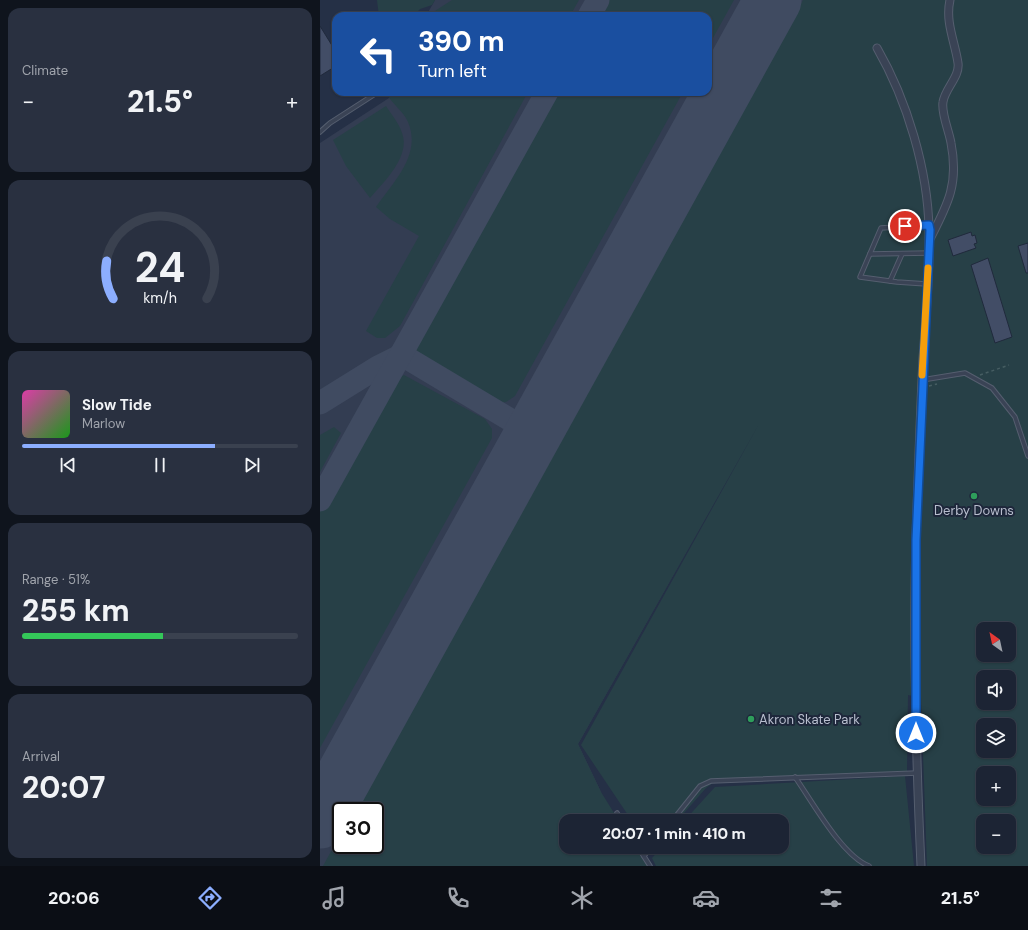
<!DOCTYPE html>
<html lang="en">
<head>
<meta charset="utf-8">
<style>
  body { margin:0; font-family:"DM Sans",sans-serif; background:#293040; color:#f1f3f6; height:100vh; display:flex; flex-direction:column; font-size:15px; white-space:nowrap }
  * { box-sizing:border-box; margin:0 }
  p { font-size:13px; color:#a0a4ac }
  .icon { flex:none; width:22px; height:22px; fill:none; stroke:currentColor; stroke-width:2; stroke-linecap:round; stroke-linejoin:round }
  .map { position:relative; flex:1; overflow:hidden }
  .details { display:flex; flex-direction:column; gap:8px; padding:8px; background:#0f141d; width:320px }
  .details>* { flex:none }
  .guide { position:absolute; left:12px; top:12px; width:380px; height:84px; border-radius:12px; box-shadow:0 1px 3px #0004,0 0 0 1px #3a414f; background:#1a4fa0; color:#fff; overflow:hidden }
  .needle { width:26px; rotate:327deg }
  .buttons { position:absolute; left:656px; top:622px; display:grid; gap:8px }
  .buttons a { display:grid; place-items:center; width:40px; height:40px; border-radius:8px; background:#1c2434; box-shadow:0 1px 3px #0004,0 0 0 1px #3a414f; font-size:20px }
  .speed { position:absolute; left:12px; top:802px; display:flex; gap:8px; font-size:20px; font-weight:700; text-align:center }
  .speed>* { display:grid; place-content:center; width:52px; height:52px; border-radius:50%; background:#1c2434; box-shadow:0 1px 3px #0004,0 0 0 1px #3a414f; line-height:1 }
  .speed .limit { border:2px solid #111; border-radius:6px; background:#fff; color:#111 }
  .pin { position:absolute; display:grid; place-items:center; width:34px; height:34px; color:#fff; margin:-17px; border:2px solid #fff; border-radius:50%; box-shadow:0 1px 4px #0007 }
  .me { position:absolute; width:44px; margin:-22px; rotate:0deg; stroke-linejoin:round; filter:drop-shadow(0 0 3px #0008) }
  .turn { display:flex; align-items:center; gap:14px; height:84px; padding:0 20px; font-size:18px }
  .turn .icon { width:52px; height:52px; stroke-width:2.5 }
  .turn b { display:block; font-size:28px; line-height:34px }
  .big { font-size:30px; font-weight:800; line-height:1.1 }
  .details .tile { flex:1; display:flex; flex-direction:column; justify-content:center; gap:6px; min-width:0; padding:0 14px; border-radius:12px; background:#293040 }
  .details .dial { align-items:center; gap:0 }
  .dial svg { height:104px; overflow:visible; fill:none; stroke:#3a414f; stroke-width:7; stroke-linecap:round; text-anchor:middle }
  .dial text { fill:#f1f3f6; stroke:none }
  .song { display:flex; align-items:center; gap:12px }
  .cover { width:48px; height:48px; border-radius:6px; background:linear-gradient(135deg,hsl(320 70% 55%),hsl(120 70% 35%)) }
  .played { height:4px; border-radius:2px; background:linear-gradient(90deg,#8caeff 70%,#3a414f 70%) }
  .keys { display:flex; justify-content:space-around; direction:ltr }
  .heat { display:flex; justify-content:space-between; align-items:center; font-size:22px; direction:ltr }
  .charge { height:6px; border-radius:3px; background:linear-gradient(90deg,#34c759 51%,#3a414f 0) }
  .trip { position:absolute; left:239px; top:814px; width:230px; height:40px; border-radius:12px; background:#1c2434; box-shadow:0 1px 3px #0004,0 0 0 1px #3a414f; font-weight:800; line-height:40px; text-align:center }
  .menu { display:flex; height:64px; justify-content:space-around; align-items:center; background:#0b0e15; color:#a0a4ac }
  .menu .icon { width:28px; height:28px }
  .menu .on { color:#8caeff }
  .menu b { font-size:18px; color:#f1f3f6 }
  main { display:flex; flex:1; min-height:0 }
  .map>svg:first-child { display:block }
  .airport { fill:#333d52; fill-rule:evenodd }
  .green { fill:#274047; fill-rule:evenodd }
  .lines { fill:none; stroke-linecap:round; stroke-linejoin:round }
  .taxiway { stroke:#404b61; stroke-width:23 }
  .runway { stroke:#404b61; stroke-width:57 }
  .building { fill:#424d66; stroke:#202a3c }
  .lane-casing { stroke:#555e6f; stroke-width:5.5 }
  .street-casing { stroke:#555e6f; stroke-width:9 }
  .path { stroke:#465d62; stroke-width:1.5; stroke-dasharray:3 3; stroke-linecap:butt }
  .lane { stroke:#3a4355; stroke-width:3.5 }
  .street { stroke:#3a4355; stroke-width:7 }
  .route-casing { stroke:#114b97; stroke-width:10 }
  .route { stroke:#1a73e8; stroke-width:7 }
  .slow { stroke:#f59e0b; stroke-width:7 }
  .leisure-dot { fill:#2e9e5b; stroke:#1e273b; stroke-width:1.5 }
  .labels { text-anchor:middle; stroke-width:4; stroke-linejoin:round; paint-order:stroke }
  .poi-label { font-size:13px; fill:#b8bece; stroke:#1e273b }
</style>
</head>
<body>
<main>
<section class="details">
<div class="tile"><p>Climate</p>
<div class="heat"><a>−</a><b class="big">21.5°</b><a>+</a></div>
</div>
<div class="tile dial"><svg viewBox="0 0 100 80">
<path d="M14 69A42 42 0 1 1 86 69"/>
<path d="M14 69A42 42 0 0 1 9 40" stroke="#8caeff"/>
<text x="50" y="56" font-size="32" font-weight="700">24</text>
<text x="50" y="72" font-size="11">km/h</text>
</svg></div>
<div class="tile">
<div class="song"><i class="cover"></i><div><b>Slow Tide</b><p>Marlow</p></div></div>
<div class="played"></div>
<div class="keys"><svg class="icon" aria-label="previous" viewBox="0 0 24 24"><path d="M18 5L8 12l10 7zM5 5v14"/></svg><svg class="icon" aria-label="pause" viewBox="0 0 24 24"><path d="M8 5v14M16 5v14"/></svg><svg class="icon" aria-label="next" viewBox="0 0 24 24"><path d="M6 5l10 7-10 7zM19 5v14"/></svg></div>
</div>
<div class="tile"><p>Range · 51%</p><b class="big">255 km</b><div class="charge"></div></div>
<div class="tile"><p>Arrival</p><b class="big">20:07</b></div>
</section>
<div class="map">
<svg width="708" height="866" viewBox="0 0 708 866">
  <rect width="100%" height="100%" fill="#253046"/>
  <path class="airport" d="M115,0H575L515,288L258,744L281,792L246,821L242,842L257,866H0V143L69,98L72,92H388V16H106ZM21,811H55V845H21Z"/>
  <g class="green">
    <polygon points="57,0 115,0 112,5 100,9 93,16 59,16"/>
    <polygon points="132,0 259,0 250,16 107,16"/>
    <polygon points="284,0 414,0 388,47 388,16 275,16"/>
    <path d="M483,0H708V866H607L601,698L588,695L587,771L394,782L386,788L357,821H312L261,745L439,424L258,744L281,792L299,821H246V847H315L327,866H3L21,833V845H55V811H33ZM663,629H689V655H663ZM663,677H689V703H663ZM663,725H689V751H663ZM663,773H689V799H663ZM663,821H689V847H663Z"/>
    <path d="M66,92H208L80,326L65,338H57L46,331L99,236L70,219L56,207C73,182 102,155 88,122C83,110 71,104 66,92Z"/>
    <polygon points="233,92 363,92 195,396 186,402 177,403 103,362 96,356 94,345"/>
    <path d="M66,106C71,114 79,123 82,133C91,156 64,182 50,198L26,166L13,140Z"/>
    <polygon points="84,375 165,419 172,429 172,438 0,748 0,508 72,381"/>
    <polygon points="14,427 21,433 0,472 0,435"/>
    <polygon points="585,776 594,866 336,866 332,858 342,847 462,847 462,821 364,821 395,787"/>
  </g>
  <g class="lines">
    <g class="taxiway">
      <polyline points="269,16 278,0"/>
      <polyline points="0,403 58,367 82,355 214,434"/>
      <polyline points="0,500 227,92"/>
    </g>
    <polyline class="runway" points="0,820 453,0"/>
  </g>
  <g class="building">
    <polygon points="0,26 16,52 16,66 0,76"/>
    <polygon points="651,232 652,236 655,235 657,243 654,244 656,248 633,256 628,240"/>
    <polygon points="708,243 708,273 706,273 698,246"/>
    <polygon points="668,258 692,337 675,343 651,265"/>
  </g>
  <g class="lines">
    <defs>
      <g id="lane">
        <polyline points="0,132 10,123 55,94"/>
        <polyline points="550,254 609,253"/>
        <polyline points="570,281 582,254"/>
        <polyline points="607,284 577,282 540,277 561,228 609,225"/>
        <polyline points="602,380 645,373 672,388 695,417 708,456"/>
        <path d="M475,777C492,801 522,856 549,866"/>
        <polyline points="297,813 302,821"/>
        <polyline points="352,821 380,786 391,781 597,773"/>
        <polyline points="318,847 330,866"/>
        <polyline points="324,856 331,847"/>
      </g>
      <g id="street">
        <path d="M557,48C587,100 608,170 609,230C610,273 606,316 603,359C600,419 598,478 596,538C593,647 596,757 601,866"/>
        <path d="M610,239C628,204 639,184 631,143C629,131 621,113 623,102C625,88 640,77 638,63C635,42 625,22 630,0"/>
      </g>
    </defs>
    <use href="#lane" class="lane-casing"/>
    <use href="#street" class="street-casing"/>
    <g class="path">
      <polyline points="660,375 689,365"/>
      <polyline points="609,386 617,384"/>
    </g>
    <use href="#lane" class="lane"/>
    <use href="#street" class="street"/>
  </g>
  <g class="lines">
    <defs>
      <polyline id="route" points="585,226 609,225 610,230 596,540 596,733"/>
    </defs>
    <use href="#route" class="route-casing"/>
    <use href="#route" class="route"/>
    <polyline class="slow" points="602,375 608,268"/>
  </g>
  <g class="leisure-dot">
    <circle cx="654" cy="496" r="4"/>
    <circle cx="431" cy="719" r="4"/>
  </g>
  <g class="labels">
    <g class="poi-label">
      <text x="654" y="515">Derby Downs</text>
      <text x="439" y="724" text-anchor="start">Akron Skate Park</text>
    </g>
  </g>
</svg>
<div class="buttons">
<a><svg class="needle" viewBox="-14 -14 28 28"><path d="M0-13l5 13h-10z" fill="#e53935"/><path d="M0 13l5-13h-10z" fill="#a0a4ac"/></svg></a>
<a><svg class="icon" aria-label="sound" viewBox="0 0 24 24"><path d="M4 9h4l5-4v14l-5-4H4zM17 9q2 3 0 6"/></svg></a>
<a><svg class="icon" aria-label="layers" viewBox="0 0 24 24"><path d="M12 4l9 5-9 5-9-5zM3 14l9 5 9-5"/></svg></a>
<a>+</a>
<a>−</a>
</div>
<div class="speed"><div class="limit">30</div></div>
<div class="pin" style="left:585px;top:226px;background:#d93025"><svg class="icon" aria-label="arrive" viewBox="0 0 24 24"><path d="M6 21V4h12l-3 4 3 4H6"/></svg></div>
<svg class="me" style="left:596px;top:733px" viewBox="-20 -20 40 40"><circle r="17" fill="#1a73e8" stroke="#fff" stroke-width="3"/><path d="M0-11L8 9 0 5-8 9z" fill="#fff"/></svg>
<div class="trip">20:07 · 1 min · 410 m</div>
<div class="guide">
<div class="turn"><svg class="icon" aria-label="left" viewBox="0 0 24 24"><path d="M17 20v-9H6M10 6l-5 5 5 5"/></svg><div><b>390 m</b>Turn left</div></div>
</div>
</div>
</main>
<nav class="menu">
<b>20:06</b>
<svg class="icon on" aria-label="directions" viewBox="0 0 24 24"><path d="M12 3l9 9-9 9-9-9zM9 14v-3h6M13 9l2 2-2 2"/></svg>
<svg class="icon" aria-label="music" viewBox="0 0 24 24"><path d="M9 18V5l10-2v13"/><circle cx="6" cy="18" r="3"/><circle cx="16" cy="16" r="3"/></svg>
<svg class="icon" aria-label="phone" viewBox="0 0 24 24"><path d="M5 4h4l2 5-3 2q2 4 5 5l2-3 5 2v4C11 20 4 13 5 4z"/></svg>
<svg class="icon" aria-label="climate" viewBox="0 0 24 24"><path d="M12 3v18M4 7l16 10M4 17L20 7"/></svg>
<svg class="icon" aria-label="car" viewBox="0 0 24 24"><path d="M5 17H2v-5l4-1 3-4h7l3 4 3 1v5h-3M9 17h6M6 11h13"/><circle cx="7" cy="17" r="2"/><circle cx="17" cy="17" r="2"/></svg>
<svg class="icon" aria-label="filters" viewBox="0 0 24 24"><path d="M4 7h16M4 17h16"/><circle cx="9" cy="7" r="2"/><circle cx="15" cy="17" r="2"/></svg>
<b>21.5°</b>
</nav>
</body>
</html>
